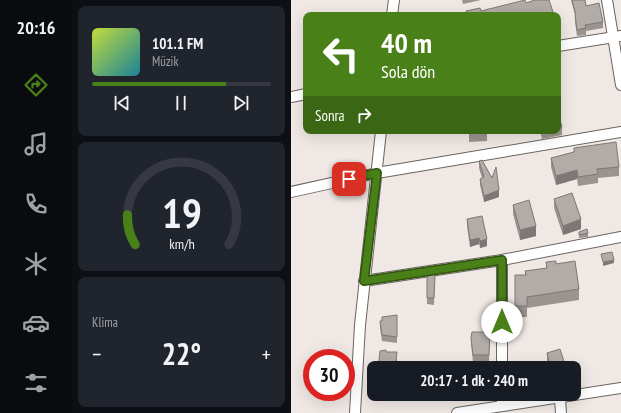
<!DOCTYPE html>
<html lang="tr">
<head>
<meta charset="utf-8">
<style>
  body { margin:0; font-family:"PT Sans Narrow",sans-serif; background:#20242c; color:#f1f3f6; height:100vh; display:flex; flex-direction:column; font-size:15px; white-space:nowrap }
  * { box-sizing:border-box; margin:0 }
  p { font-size:13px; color:#9ea1a6 }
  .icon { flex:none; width:22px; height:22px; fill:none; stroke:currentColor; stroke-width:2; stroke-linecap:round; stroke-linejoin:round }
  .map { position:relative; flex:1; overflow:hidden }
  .panel { display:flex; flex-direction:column; gap:6px; padding:6px; background:#0d0f14; width:219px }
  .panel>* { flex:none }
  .hud { position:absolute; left:12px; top:12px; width:258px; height:122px; border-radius:8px; box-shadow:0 4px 16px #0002; background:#4a8018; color:#fff; overflow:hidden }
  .speed { position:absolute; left:12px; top:349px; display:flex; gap:8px; font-size:20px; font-weight:700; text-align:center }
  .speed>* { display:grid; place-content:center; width:52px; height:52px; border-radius:50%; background:#171b24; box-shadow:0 4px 16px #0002; line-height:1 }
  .speed .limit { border:6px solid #d22; background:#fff; color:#111 }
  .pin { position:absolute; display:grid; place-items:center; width:34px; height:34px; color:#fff; margin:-17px; border-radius:8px; box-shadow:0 2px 6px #0006 }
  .me { position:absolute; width:44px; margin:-22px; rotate:0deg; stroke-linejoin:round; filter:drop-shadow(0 0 3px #0008) }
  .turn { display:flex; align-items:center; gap:14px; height:84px; padding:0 12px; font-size:18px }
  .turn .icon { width:52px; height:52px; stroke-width:2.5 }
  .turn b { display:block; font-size:28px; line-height:34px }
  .then { display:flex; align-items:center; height:38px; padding:0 12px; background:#0003; gap:8px; font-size:15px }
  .big { font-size:30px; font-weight:600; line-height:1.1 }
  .panel .tile { flex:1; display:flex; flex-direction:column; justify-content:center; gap:6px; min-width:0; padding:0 14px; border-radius:8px; background:#20242c }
  .panel .dial { align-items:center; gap:0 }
  .dial svg { height:104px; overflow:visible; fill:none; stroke:#363941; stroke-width:7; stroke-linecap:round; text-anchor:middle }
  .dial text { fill:#f1f3f6; stroke:none }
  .song { display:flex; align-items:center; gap:12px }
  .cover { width:48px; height:48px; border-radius:6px; background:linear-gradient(135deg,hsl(70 70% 55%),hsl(190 70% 35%)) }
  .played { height:4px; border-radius:2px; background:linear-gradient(90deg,#4a8018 75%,#363941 75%) }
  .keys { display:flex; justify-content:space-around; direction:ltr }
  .heat { display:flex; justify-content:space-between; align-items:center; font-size:22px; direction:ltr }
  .trip { position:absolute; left:76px; top:361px; width:214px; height:40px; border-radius:8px; background:#171b24; box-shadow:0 4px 16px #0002; font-weight:600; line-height:40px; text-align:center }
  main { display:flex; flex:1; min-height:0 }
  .tabs { display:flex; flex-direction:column; width:72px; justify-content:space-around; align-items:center; background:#090b0e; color:#9ea1a6 }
  .tabs .icon { width:28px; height:28px }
  .tabs .on { color:#4a8018 }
  .tabs b { font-size:18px; color:#f1f3f6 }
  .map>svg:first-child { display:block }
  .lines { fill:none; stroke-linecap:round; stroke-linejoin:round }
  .minor-casing { stroke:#6b6561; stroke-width:12 }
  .minor { stroke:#fff; stroke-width:10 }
  .wall { fill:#999490 }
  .shaded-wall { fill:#7d7876 }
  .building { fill:#b2aca8; stroke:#7d7876 }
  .route-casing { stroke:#305310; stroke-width:10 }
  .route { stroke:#4a8018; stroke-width:7 }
</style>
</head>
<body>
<main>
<nav class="tabs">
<b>20:16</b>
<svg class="icon on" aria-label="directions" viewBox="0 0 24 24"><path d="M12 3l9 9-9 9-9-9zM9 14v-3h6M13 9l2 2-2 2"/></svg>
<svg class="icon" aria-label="music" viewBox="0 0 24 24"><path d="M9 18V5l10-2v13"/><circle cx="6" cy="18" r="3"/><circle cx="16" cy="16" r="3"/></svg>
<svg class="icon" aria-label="phone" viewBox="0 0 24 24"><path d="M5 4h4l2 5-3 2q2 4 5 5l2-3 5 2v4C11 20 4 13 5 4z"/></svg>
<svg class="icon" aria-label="climate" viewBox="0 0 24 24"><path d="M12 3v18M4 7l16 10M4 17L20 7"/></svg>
<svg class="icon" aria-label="car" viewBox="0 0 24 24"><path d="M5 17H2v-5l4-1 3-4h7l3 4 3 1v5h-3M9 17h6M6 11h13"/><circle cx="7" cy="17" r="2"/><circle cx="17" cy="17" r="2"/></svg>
<svg class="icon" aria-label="filters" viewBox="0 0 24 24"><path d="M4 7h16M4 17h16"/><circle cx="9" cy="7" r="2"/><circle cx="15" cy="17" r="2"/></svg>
</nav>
<section class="panel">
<div class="tile">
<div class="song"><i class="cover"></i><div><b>101.1 FM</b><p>Müzik</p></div></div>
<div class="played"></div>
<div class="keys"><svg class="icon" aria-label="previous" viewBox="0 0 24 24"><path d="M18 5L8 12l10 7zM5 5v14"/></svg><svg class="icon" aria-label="pause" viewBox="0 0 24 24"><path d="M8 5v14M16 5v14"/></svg><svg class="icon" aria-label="next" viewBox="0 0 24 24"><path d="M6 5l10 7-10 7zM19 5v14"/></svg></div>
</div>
<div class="tile dial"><svg viewBox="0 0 100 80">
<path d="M14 69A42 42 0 1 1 86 69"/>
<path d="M14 69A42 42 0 0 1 8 46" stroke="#4a8018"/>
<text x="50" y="56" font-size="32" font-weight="700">19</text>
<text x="50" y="72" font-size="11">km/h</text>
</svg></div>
<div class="tile"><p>Klima</p>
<div class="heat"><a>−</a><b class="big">22°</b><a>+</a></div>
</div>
</section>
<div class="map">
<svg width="330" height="413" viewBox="0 0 330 413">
  <rect width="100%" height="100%" fill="#efe8e4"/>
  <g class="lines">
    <defs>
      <g id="minor">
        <polyline points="316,0 330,85"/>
        <polyline points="101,15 103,0"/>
        <polyline points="267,46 330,36"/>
        <polyline points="0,97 15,94"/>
        <polyline points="0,192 86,173 330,132"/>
        <polyline points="73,281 211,260 330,237"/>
        <polyline points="211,368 211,260"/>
        <polyline points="269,399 270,413"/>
        <polyline points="211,406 211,394"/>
        <polyline points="64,413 69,325 90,131"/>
        <polyline points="166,413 330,388"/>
      </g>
    </defs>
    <use href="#minor" class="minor-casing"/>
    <use href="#minor" class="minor"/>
  </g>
  <g class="wall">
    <polygon points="171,0 190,0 172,4"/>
    <polygon points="280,0 294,0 295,6 312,22 312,28 295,31 295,35 286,36 284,22 284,15"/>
    <polygon points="267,112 271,127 271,135 251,139 249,131 267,131"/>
    <polygon points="178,131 196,131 196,141 178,142"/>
    <polygon points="283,148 328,167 328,176 307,178 307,183 287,186 286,179 265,185 260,167 260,158 283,152"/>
    <polygon points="188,161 208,197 193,202 189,185 189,179 191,178 188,168"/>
    <polygon points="263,199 290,229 272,235 263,208"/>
    <polygon points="222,205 245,236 229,240 222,214"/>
    <polygon points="176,219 196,246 189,248 188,244 179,247 176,226"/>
    <polygon points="288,232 297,233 297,237 288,238"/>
    <polygon points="255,262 265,264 288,289 288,300 236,308 236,317 224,317 224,275 234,275 234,271 255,268"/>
    <polygon points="144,274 143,305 136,304 136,276"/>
    <polygon points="106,315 106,343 91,341 89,328 89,321"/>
    <polygon points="199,332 198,361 182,362 180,344 180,338"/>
    <polygon points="256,353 275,368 257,368 256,365"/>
    <polygon points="106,359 105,368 88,368 88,361"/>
  </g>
  <g class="shaded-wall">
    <polygon points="286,170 286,179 265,185 265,176"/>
    <polygon points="208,190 208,197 193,202 193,196"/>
    <polygon points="290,219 290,229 272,235 272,226"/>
    <polygon points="245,226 245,236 229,240 229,230"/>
    <polygon points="188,238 188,244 179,247 179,240"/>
    <polygon points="196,239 196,246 189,248 189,241"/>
    <polygon points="323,260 323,263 312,266 312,262"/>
    <polygon points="92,394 105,394 105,397 92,400"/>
  </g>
  <g class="building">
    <polygon points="234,0 235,3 244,0 258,0 263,15 176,15 175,11 189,8 190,11"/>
    <polygon points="281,0 294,0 295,6 308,3 312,22 294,25 295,28 286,30 284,15 285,15"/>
    <polygon points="267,112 271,127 267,127"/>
    <polygon points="178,131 196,131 178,132"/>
    <polygon points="325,142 328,167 306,169 307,174 287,177 286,170 265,176 260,158 283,152 283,148"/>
    <polygon points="191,160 201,178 205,167 208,190 193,196 189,179 193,177 188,161"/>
    <polygon points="281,193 290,219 272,226 263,199"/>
    <polygon points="238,200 245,226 229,230 222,205"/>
    <polygon points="191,216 196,239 189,241 188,238 179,240 176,219"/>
    <polygon points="296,229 297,233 288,235 288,232"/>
    <polygon points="321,252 323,260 312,262 310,254"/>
    <polygon points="265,261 265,264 284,261 288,289 236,297 236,306 224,306 224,275 235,275 234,271 256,268 255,262"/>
    <polygon points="144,274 143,298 136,298 136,276"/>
    <polygon points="106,315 106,337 91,335 89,321 91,321 91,317"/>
    <polygon points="181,332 199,332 198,355 182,355 180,338"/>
    <polygon points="269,349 275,368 257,368 257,367 259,366 256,353"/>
    <polygon points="95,350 95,352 106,352 104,368 92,368 91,362 88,361 89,351"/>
  </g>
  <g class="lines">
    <defs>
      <polyline id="route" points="58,179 86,173 73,281 211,260 211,322"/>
    </defs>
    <use href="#route" class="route-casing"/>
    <use href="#route" class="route"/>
  </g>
</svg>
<div class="speed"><div class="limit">30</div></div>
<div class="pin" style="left:58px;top:179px;background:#d93025"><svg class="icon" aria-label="arrive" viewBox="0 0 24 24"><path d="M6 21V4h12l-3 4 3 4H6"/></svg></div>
<svg class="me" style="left:211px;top:322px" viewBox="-20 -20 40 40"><circle r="19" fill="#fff"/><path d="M0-13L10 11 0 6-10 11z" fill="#4a8018"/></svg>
<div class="trip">20:17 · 1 dk · 240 m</div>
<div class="hud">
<div class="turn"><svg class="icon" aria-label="left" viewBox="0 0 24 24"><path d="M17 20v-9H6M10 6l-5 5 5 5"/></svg><div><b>40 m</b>Sola dön</div></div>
<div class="then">Sonra<svg class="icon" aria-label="right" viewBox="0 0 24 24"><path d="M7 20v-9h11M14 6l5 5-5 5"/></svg></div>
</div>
</div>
</main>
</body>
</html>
